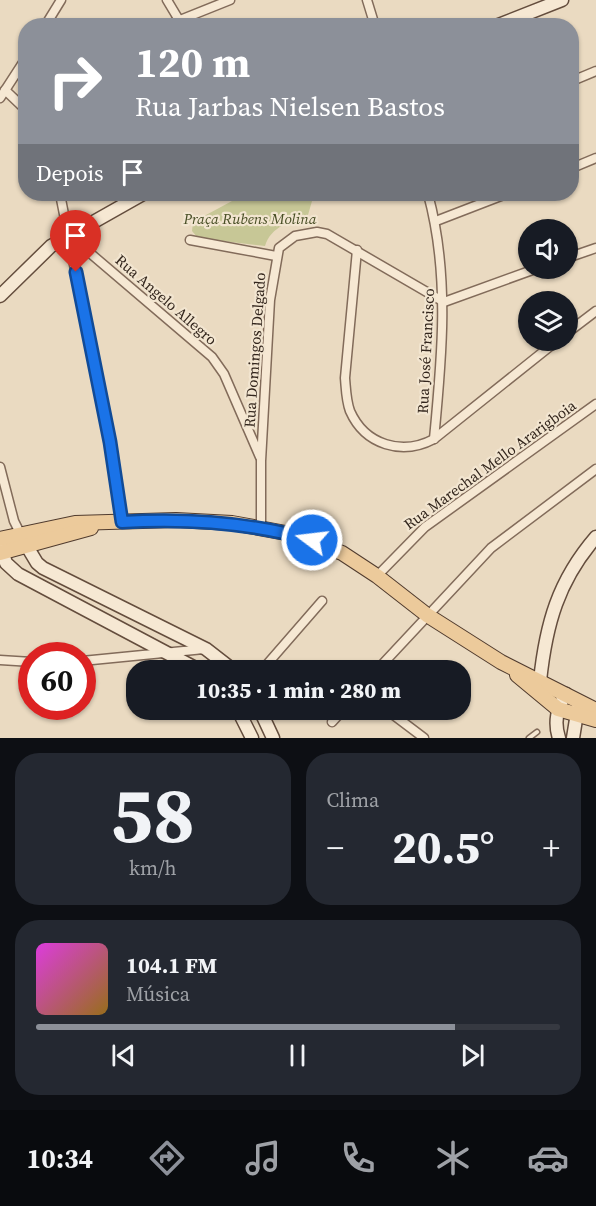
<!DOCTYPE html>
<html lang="pt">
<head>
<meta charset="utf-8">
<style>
  body { margin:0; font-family:"Source Serif 4",serif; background:#242831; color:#f1f3f6; height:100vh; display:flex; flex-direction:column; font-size:22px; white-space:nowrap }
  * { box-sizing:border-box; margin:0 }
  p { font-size:20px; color:#9ea1a6 }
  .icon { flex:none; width:33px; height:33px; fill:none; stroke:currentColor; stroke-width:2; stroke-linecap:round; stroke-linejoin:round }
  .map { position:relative; height:738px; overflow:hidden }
  .side { display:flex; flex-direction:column; gap:15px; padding:15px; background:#0d0f14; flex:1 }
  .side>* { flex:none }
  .top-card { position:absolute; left:18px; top:18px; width:561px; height:183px; border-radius:24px; box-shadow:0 2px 4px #0004; background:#8c9099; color:#fff; overflow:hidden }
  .tools { position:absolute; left:518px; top:219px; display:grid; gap:12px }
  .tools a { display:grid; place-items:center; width:60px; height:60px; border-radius:50%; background:#171b24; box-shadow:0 2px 4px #0004; font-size:30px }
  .speed { position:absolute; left:18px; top:642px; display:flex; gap:12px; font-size:30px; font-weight:700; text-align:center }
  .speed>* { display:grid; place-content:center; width:78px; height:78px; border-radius:50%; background:#171b24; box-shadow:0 2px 4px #0004; line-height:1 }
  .speed .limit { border:9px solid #d22; background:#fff; color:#111 }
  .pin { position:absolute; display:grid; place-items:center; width:51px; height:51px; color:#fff; margin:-62px -26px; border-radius:50% 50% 50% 0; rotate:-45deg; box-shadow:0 0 6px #0007 }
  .pin .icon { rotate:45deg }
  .me { position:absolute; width:66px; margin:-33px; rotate:285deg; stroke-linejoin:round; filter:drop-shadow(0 0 4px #0008) }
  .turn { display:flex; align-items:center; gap:21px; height:126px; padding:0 18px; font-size:27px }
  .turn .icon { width:78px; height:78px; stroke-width:2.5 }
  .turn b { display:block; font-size:42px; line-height:51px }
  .then { display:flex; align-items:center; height:57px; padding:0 18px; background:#0003; gap:12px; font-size:22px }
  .big { font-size:45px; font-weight:800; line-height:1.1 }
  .side .card { flex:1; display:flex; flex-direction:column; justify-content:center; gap:9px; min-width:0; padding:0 21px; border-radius:24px; background:#242831 }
  .side .dial { align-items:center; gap:0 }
  .dial b { font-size:78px; line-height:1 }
  .song { display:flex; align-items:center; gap:18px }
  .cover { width:72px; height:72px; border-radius:9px; background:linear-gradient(135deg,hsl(300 70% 55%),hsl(40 70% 35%)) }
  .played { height:6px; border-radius:3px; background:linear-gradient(90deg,#8c9099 80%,#363941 80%) }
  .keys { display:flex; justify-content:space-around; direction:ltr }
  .heat { display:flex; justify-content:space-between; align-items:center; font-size:33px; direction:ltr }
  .side .tiles { flex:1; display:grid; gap:15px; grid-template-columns:1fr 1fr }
  .card:last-child { grid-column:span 2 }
  .trip { position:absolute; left:126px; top:660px; width:345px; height:60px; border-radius:24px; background:#171b24; box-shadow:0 2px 4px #0004; font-weight:800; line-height:60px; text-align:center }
  .tabs { display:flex; height:96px; justify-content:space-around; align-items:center; background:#090b0e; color:#9ea1a6 }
  .tabs .icon { width:42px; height:42px }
  .tabs .current { color:#8c9099 }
  .tabs b { font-size:27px; color:#f1f3f6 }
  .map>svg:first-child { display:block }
  .green { fill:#c7c796 }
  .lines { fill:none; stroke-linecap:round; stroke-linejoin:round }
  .lane-casing { stroke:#826b5a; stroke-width:7 }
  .street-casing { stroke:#826b5a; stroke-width:11 }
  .secondary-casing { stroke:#644d3d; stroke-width:15 }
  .primary-casing { stroke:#503b2e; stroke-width:16 }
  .lane { stroke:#f6e8d3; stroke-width:4 }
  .street { stroke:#f6e8d3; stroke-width:8 }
  .secondary { stroke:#f6e8d3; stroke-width:12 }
  .primary { stroke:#ecca9b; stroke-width:14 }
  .route-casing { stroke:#114b97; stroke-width:15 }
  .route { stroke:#1a73e8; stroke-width:10 }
  .labels { text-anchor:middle; stroke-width:4.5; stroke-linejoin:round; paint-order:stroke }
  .park-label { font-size:15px; font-style:italic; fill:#484e25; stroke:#f2e5d0 }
  .street-label { font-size:15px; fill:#33261d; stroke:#f2e5d0 }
</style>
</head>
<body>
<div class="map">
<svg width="596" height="738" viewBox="0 0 596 738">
  <rect width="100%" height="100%" fill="#eadac1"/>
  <path class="green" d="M245,194H314L308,215C291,222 271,226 265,246L198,238L192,231L193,222Z"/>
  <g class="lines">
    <defs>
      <polyline id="lane" points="529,738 537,732"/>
      <g id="street">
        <polyline points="167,0 182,25"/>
        <polyline points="367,0 375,26"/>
        <polyline points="45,26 61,0"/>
        <polyline points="165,26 230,0"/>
        <polyline points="572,81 596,71"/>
        <polyline points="5,90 26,110"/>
        <polyline points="0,98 26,58"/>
        <polyline points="572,168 596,158"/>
        <polyline points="60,194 109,442 121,522"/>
        <path d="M428,194C450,275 442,357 434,439"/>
        <polyline points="436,221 506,194"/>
        <polyline points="70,236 212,357 224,374 260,457"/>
        <polyline points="190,240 276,256"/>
        <path d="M357,250L345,378C346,389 346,400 350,411C365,445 402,456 434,439L558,340"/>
        <polyline points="567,258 596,248"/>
        <polyline points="567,333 596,311"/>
        <polyline points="0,467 14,521 21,535"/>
        <polyline points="261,527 261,461 270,300 279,248 295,236 317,232 327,234 444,302 538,268"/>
        <polyline points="377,576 425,527 596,404"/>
        <polyline points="0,660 32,662"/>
        <polyline points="82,661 204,649"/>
        <polyline points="262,670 322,601"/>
        <polyline points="377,670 491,548 596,469"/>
        <polyline points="387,710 424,738"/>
        <polyline points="332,722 343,710"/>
      </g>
      <g id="secondary">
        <polyline points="496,26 562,0"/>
        <polyline points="0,296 51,246 143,194"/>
        <polyline points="22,538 37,563 43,568 206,649 233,670"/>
        <polyline points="0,544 6,563 18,574 199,670"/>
        <path d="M540,681C546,624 558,581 596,537"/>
        <polyline points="238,710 252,738"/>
        <polyline points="260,710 273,738"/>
        <path d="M559,738C554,723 557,707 566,694"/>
        <polyline points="573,738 578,707"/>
      </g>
      <g id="primary">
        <polyline points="0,539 75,523 176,520 232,523 291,534 342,553 377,576 427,615 501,662 596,710"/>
        <polyline points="0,553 91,528"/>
        <polyline points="517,675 558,709 596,720"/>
      </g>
    </defs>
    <use href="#lane" class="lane-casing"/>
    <use href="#street" class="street-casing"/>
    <use href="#secondary" class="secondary-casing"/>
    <use href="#primary" class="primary-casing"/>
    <use href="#lane" class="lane"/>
    <use href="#street" class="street"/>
    <use href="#secondary" class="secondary"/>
    <use href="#primary" class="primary"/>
  </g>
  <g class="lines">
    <defs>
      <path id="route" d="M76,272L110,442L122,522C187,518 248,522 312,540"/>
    </defs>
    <use href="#route" class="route-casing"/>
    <use href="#route" class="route"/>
  </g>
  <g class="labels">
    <g class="park-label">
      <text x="250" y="224">Praça Rubens Molina</text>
    </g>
    <g class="street-label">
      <text transform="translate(166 300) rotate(41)" y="5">Rua Angelo Allegro</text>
      <text transform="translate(255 350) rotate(-86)" y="5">Rua Domingos Delgado</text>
      <text transform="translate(426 351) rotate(-87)" y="5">Rua José Francisco</text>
      <text transform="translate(490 465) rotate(-36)" y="5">Rua Marechal Mello Ararigboia</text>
    </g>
  </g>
</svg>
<div class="tools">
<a><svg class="icon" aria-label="sound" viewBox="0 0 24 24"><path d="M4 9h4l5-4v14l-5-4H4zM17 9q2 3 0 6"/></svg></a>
<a><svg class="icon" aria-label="layers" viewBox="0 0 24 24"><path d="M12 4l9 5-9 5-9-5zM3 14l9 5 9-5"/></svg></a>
</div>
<div class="speed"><div class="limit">60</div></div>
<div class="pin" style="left:76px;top:272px;background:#d93025"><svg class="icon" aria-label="arrive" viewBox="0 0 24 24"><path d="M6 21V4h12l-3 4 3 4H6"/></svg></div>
<svg class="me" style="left:312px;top:540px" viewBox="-20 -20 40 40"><circle r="17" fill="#1a73e8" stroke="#fff" stroke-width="3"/><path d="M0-11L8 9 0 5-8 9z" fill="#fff"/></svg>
<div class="trip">10:35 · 1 min · 280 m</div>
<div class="top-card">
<div class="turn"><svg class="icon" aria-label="right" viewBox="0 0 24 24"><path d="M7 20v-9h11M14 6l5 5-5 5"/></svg><div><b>120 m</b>Rua Jarbas Nielsen Bastos</div></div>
<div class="then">Depois<svg class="icon" aria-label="arrive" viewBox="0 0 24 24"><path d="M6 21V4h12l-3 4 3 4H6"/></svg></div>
</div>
</div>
<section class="side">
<div class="tiles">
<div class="card dial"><b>58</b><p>km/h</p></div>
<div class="card"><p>Clima</p>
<div class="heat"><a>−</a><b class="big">20.5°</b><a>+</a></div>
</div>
<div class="card">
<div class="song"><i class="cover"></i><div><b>104.1 FM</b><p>Música</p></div></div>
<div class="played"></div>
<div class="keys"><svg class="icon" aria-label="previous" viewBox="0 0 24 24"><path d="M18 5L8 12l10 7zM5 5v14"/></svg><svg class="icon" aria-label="pause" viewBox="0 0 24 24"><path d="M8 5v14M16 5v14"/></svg><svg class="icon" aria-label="next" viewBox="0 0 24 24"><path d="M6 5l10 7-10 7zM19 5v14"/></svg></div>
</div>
</div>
</section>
<nav class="tabs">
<b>10:34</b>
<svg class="icon current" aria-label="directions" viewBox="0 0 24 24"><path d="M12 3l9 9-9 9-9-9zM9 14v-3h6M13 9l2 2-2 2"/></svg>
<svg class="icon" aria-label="music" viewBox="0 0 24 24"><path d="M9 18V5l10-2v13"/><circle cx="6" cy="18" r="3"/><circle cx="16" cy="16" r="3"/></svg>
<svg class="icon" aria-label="phone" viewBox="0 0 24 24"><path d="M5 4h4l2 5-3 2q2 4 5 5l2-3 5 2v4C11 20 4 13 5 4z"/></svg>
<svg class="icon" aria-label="climate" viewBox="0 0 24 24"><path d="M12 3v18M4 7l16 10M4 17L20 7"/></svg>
<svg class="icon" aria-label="car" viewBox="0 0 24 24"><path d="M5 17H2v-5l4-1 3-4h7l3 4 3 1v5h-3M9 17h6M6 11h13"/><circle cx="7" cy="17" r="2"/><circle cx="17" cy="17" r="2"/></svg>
</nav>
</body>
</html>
